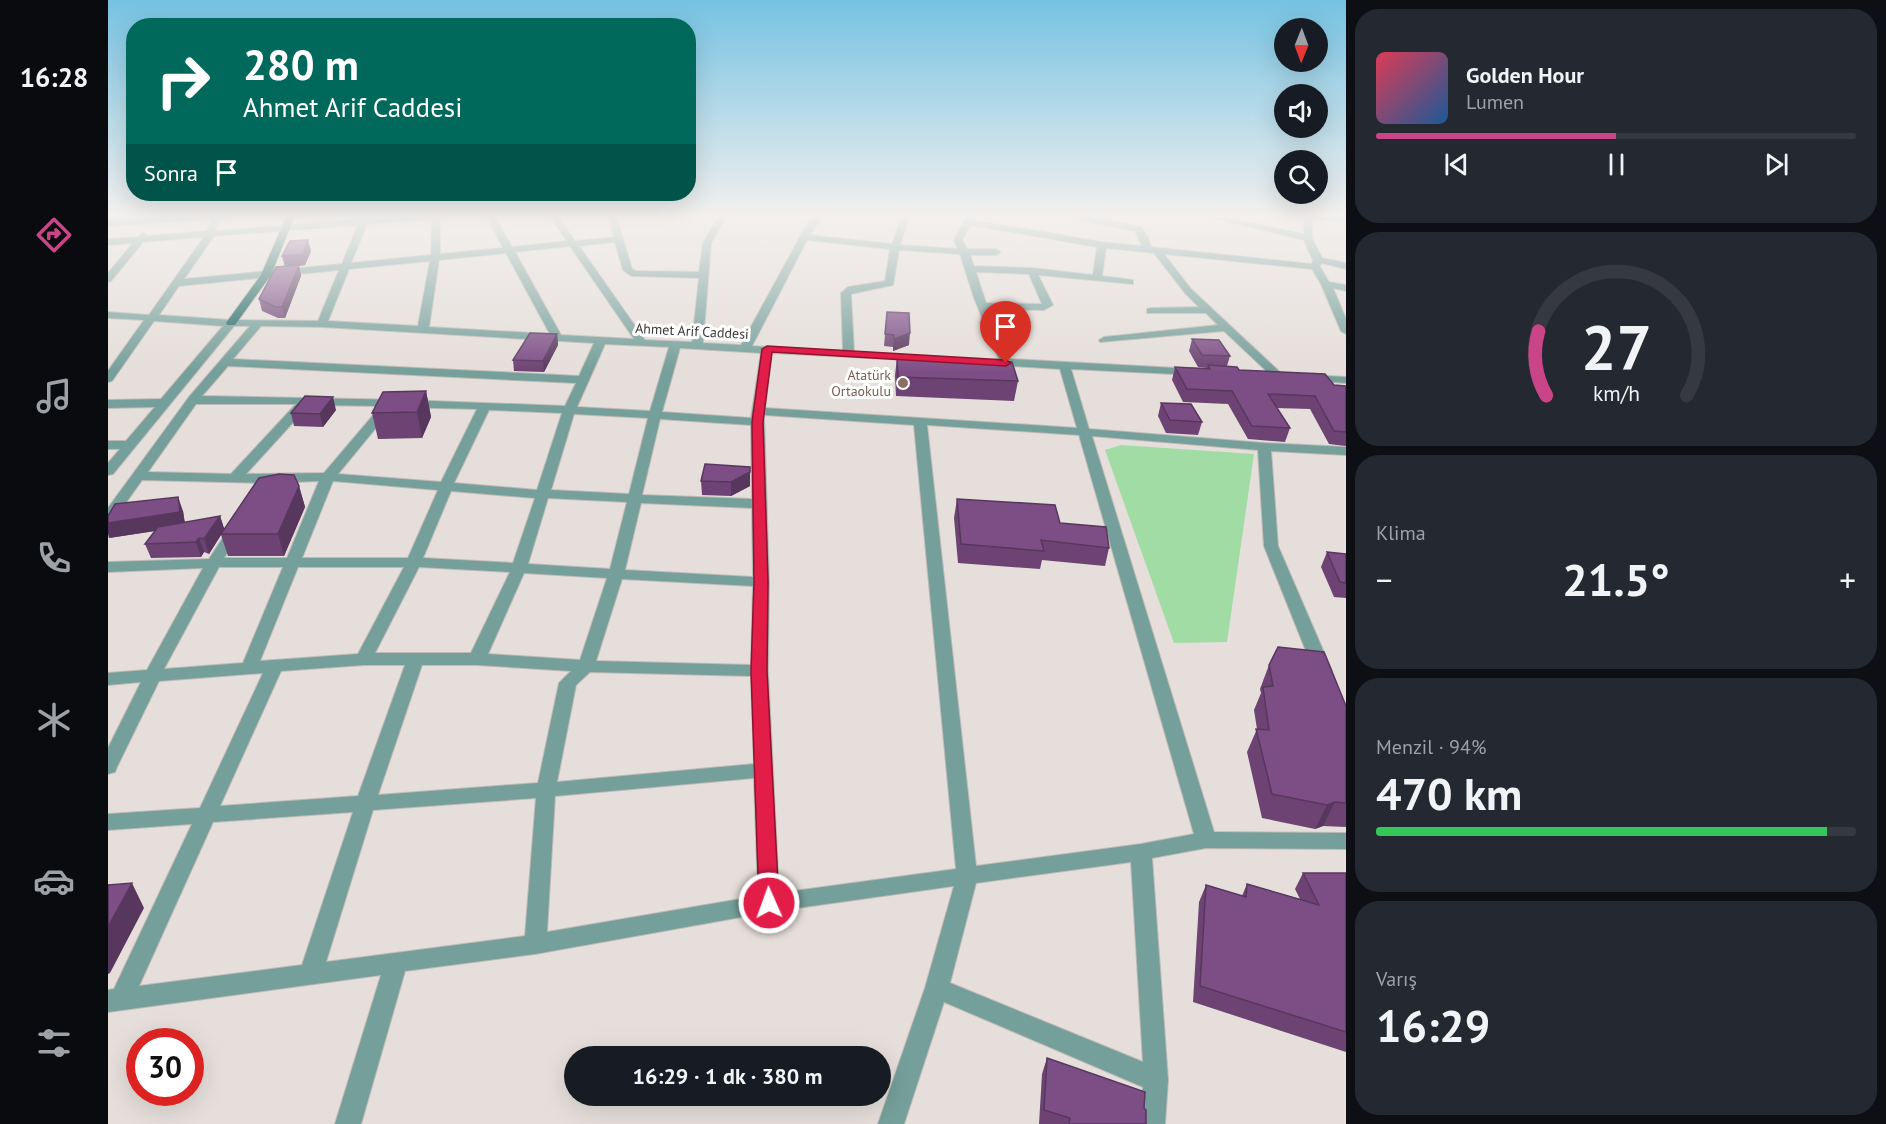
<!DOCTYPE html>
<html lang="tr">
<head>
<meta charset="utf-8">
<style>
  body { margin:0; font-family:"PT Sans",sans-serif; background:#242831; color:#f1f3f6; height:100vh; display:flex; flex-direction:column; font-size:22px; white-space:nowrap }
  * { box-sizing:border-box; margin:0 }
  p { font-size:20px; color:#9ea1a6 }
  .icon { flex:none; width:33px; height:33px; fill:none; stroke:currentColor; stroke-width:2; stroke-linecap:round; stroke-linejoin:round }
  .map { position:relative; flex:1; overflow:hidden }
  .panel { display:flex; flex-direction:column; gap:9px; padding:9px; background:#0d0f14; width:540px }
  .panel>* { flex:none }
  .guide { position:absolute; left:18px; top:18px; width:570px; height:183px; border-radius:24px; box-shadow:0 6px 24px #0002; background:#00695c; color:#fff; overflow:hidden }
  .needle { width:39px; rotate:181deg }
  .controls { position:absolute; left:1166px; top:18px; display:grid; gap:12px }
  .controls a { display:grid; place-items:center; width:54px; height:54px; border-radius:50%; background:#171b24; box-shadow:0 6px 24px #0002; font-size:30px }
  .speed { position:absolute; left:18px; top:1028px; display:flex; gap:12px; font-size:30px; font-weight:700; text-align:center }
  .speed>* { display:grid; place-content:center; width:78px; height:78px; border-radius:50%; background:#171b24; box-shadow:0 6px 24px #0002; line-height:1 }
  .speed .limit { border:9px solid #d22; background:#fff; color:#111 }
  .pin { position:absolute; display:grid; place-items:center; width:51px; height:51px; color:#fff; margin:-62px -26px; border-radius:50% 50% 50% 0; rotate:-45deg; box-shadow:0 0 6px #0007 }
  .pin .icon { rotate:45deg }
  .me { position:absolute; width:66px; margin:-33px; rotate:358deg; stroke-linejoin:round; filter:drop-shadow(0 0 4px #0008) }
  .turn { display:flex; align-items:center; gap:21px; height:126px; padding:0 18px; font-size:27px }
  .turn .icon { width:78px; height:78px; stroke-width:2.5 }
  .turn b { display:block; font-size:42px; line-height:51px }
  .then { display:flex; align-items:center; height:57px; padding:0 18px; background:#0003; gap:12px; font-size:22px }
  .big { font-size:45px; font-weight:700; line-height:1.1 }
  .panel .widget { flex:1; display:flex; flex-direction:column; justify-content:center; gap:9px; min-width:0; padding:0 21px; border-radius:24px; background:#242831 }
  .panel .dial { align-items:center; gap:0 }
  .dial svg { height:156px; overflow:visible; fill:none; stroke:#363941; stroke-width:7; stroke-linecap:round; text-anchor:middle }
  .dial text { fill:#f1f3f6; stroke:none }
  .song { display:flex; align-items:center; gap:18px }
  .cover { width:72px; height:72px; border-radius:9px; background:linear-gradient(135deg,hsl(350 70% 55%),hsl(210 70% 35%)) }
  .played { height:6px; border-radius:3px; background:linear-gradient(90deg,#ca4587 50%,#363941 50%) }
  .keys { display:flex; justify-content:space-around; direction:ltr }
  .heat { display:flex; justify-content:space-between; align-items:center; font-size:33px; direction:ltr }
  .charge { height:9px; border-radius:4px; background:linear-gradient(90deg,#34c759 94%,#363941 0) }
  .trip { position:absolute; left:456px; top:1046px; width:327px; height:60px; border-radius:30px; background:#171b24; box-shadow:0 6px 24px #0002; font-weight:700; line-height:60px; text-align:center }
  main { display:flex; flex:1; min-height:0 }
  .dock { display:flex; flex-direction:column; width:108px; justify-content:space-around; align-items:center; background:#090b0e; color:#9ea1a6 }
  .dock .icon { width:42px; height:42px }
  .dock .selected { color:#ca4587 }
  .dock b { font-size:27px; color:#f1f3f6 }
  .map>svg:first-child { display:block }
  .green { fill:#a2dca5 }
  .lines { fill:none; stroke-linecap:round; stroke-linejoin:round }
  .minor-casing { stroke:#c0bab6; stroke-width:2 }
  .major-casing { stroke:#c0bab6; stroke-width:2 }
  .minor { fill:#759f9a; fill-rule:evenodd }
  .major { fill:#1d6560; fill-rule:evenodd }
  .wall { fill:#6c4373 }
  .shaded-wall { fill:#58375e }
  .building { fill:#7d4e86; stroke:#58375e; stroke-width:1.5 }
  .route { fill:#e11d48; stroke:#92132f; stroke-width:1.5 }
  .education-dot { fill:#8d6e63; stroke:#fff; stroke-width:2 }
  .labels { text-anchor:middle; stroke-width:6; stroke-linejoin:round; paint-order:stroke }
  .far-street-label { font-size:14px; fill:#3b3937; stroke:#fff }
  .far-education-label { font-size:14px; fill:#785e54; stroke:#fff; text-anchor:end }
</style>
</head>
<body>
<main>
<nav class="dock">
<b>16:28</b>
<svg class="icon selected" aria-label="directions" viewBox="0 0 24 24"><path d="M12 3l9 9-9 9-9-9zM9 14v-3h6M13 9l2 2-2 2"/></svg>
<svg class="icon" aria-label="music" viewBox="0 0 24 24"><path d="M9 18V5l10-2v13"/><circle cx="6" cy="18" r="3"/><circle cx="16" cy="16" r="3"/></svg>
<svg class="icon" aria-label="phone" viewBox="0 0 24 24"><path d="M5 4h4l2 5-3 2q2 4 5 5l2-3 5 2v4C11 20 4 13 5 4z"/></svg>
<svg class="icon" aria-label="climate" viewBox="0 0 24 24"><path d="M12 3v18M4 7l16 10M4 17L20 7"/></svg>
<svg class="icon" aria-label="car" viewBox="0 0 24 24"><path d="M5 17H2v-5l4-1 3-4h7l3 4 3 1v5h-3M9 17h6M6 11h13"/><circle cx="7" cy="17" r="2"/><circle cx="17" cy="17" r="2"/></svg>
<svg class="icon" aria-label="filters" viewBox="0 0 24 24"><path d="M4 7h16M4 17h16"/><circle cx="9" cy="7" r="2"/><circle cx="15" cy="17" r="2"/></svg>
</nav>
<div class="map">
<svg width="1238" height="1124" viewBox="0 0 1238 1124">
  <rect width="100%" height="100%" fill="#e5deda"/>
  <polygon class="green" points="1013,445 1146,454 1119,642 1066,643 997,450"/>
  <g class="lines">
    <defs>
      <g id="minor">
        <path d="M90,215H129L125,218H112L108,231L251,219L252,215H260V219L342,215L332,218V254L395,248L378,215H386L404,247L459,241L441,215H449L467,241L506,237L500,215H508L524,269L528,271L591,272L595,243L611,215H619L603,243L595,343L633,345L699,224L707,215H715L702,235L784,244L794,215H802L792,245L850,249L846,240L859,215H867L865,220L994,242L1034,246L1027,231L971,220L966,215H975L1033,227L1040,237L1043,247L1204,264L1205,260L1196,240L1093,215H1107L1196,234V215L1238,216V222L1204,219V238L1214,258L1238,263V269L1213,263L1212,267L1221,282L1238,285V291L1225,288L1238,319V334L1233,331L1213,284L1204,269L1056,254L1083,289L1175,375V379H1167L1116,331L992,342L991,340L996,337L1110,325L1098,313H1039V309L1043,308L1091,307L1077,293L1046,253L998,248L994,276L1025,280V284L930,275L945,305L936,310L881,309L902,359L1087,369L1093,372L1087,375L963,369L981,429L1156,443L1238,447V455L1163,451L1170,546L1224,671L1221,675H1209L1206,671L1156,546L1150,450L984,436L1106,832L1238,833V849L1098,848L1044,858L1060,1080L1057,1124H1031L1035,1087L836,1002L796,1124H770L817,988L846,886L661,912L427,954L297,971L253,1124H227L273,975L0,1012V990L6,989L84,824L0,830V814L92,808L155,673L51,681L9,767L7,772L0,774V748L33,682L0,685V673L39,670L95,568L0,572V562L101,559L122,527L127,526L134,530L116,558H179L211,481L161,483L34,480L5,521L0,522V508L81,397L142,326H126L5,474L0,475V463L12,449H0V441H18L47,407L0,408V400L53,399L115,326L46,321L4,381L0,382V371L36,320L0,318V312L41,315L96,237L35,242L3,281L0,282V273L25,243L0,245V239L30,237L35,233L39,236L99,231L104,219L0,226V220ZM324,219L323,255L243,263L259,224ZM250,225L234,264L76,279L106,236ZM862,225L989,247L985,275L924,268L866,266L862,255H888L893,252L888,249H859L854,240ZM699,240L782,249L777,281L740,287L733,293L735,351L644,346ZM507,242L515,270L523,276L591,278L584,342L537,340L471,246ZM462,246L526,339L453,335L407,252ZM791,250L852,254L866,298L891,359L882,360L880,362L886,365L952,369L969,428L657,408L664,353L819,361L821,359L815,356L746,352L743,294L785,285ZM398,253L442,334L321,327L331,260ZM322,261L310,326L220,321L241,269ZM231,270L210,321L123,320L51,315L71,286ZM868,272L921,274L934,304L878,303ZM153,326L214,327L486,343L471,376L125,359ZM497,344L561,347L542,411L469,407ZM572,348L653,353L643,418L554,412ZM120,366L468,383L457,406L297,400L94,396ZM88,404H188L123,474L40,472ZM201,405L273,406L216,473L138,474ZM285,407L369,409L333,482L230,474ZM381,410L454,413L429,490L346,483ZM466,414L540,418L521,494L443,490ZM656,415L806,425L848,869L671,893L660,671L661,582ZM552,419L643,425L644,499L534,495ZM819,425L971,435L1086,834L1033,844L868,866ZM225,481L330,490L300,558H194ZM343,491L427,498L405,563L315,558ZM440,498L519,502L502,569L420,564ZM533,503L644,508L645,577L517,570ZM111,567H175L135,663L56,669ZM190,567H296L250,654L152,661ZM311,567L402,572L363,653H267ZM416,573L499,578L472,660L380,654ZM514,579L645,586L643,665L488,661ZM256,665H297L250,796L112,806L173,671ZM314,665H369L463,671L451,683L430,783L270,795ZM482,672L643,676L646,764L449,782L468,685ZM646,778L650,896L439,932L447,796ZM428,798L417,936L218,962L265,810ZM245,812L194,965L31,986L105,822ZM1023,862L1035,1062L842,983L868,883Z"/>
        <polygon points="1201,375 1238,377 1238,383 1197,380 1195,378"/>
      </g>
      <polygon id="major" points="179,215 187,215 163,275 127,325 119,325 118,323 153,275"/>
    </defs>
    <use href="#minor" class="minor-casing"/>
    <use href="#major" class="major-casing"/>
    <use href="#minor" class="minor"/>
    <use href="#major" class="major"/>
  </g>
  <g class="wall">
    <polygon points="203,251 197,265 191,266 193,276 177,318 170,318 154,311 151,299 176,266"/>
    <polygon points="779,312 801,345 785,351 785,347 776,346"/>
    <polygon points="449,334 450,345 436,372 406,371 405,360"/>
    <polygon points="1084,339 1122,356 1119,366 1131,370 1226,385 1238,386 1238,446 1221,444 1202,409 1168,408 1182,428 1177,442 1140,439 1120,404 1075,402 1064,380 1067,367 1099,368 1090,367 1081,351"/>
    <polygon points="789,357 910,381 906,401 788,396 787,376"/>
    <polygon points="318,391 323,417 314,438 270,439 264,413"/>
    <polygon points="1053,403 1094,422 1090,435 1058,433 1050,416"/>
    <polygon points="228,410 215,427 186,426 183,413"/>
    <polygon points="597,464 642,486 623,496 594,495 593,481"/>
    <polygon points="191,486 197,507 176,556 120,556 113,535 101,554 96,552 93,557 43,558 37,544 48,531 1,538 75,511 77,523 112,516 116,529"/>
    <polygon points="849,499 952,523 1001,548 997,566 934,560 932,569 850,563 846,518"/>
    <polygon points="1219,552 1238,554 1238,598 1226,597 1213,567"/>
    <polygon points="1161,665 1238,706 1238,827 1215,826 1207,829 1154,818 1139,752 1149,729 1146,710 1153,693 1152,689"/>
    <polygon points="1195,873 1238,873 1238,1052 1085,1002 1091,902 1098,885 1134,896 1139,884 1192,899 1187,889"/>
    <polygon points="939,1058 1036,1108 1038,1124 931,1124 934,1074"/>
  </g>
  <g class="shaded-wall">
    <polygon points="200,240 203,251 197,265 191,266 193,276 177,318 174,307 177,267 174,256"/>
    <polygon points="802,333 801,345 785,351 786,339"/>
    <polygon points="449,334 450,345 436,372 435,361"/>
    <polygon points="318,391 323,417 314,438 309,412"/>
    <polygon points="225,397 228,410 215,427 212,414"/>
    <polygon points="642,472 642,486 623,496 623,482"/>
    <polygon points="191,486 197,507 176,556 170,534"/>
    <polygon points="70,497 75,511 77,526 1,538 0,534 0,523"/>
    <polygon points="112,516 117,531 113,534 113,535 101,554 96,539"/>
    <polygon points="91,538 96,552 93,557 88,542"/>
    <polygon points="1227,802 1215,826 1207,829 1219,805"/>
    <polygon points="24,883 36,908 2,973 0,974 0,927"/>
  </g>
  <g class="building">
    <polygon points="200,240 195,254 174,256 182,241"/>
    <polygon points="191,265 174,307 167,307 151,299 168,267"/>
    <polygon points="779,312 801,313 802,333 786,339 786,335 777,334"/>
    <polygon points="422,333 449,334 435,361 405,360"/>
    <polygon points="1084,339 1111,340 1122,356 1094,355"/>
    <polygon points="789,357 904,362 910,381 790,377"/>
    <polygon points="1100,365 1129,367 1131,370 1217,374 1226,385 1238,386 1238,432 1226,431 1207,396 1160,394 1182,428 1144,426 1124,391 1079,389 1067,367 1102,369"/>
    <polygon points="318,391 309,412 264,413 275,392"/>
    <polygon points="197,396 225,397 212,414 183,413"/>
    <polygon points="1053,403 1083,404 1094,422 1062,420"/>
    <polygon points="597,464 642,467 642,472 623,482 593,481"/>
    <polygon points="171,474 186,475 191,486 170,534 113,534 151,478"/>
    <polygon points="70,497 72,512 0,523 0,516 7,504"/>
    <polygon points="849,499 947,505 952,523 998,527 1001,548 933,540 936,551 853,544"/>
    <polygon points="112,516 96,539 91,538 88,542 37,544 50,527"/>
    <polygon points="1219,552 1238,554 1238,583 1232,582"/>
    <polygon points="1170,647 1216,652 1238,706 1238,803 1227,802 1219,805 1164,794 1148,729 1161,730 1155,687 1165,686 1161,665"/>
    <polygon points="1195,873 1238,873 1238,1032 1092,986 1098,885 1138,897 1139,884 1211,905"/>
    <polygon points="24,883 0,927 0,885"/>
    <polygon points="939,1058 1037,1092 1036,1108 1038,1110 1038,1124 961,1124 962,1118 936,1110"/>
  </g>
  <linearGradient id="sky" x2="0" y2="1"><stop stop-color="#75c2e2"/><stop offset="0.58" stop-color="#f3f0ee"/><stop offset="1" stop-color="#f3f0ee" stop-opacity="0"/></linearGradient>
  <rect width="1238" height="372" fill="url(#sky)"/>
  <polygon class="route" points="659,346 898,360 903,363 898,366 664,352 655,422 660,582 659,671 671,903 668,909 661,911 654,909 651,903 643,671 646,582 644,422 654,349"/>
  <circle class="education-dot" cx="795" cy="383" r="6"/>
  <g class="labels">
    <g class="far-street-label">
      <text transform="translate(584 331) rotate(3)" y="5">Ahmet Arif Caddesi</text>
    </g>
    <g class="far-education-label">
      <text x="783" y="380">Atatürk<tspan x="783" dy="16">Ortaokulu</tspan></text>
    </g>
  </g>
</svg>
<div class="controls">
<a><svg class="needle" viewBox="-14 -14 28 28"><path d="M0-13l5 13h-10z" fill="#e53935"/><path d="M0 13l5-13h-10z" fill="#9ea1a6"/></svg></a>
<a><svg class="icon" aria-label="sound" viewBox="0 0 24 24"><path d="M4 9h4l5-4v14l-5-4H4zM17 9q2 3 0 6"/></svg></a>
<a><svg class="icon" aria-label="search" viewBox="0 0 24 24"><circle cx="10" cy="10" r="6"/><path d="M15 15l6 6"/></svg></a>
</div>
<div class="speed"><div class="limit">30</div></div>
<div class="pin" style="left:898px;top:363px;background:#d93025"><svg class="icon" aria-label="arrive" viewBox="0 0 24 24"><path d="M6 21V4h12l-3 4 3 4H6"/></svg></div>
<svg class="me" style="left:661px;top:903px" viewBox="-20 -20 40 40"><circle r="17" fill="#e11d48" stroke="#fff" stroke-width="3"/><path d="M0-11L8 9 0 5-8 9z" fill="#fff"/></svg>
<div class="trip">16:29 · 1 dk · 380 m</div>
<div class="guide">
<div class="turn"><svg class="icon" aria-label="right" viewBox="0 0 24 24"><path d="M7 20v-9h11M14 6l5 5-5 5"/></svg><div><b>280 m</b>Ahmet Arif Caddesi</div></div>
<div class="then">Sonra<svg class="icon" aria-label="arrive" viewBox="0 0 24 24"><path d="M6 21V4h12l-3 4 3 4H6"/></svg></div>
</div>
</div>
<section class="panel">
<div class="widget">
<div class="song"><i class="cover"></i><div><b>Golden Hour</b><p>Lumen</p></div></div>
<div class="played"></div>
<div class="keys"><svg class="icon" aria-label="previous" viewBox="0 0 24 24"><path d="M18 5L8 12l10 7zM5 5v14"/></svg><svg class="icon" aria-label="pause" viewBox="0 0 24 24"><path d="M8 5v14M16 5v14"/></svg><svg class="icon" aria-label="next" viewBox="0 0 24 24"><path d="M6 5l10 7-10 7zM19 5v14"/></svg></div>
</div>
<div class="widget dial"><svg viewBox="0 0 100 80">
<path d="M14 69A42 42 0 1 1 86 69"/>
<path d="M14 69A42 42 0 0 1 10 36" stroke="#ca4587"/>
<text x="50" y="56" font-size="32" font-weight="700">27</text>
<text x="50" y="72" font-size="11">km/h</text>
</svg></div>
<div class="widget"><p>Klima</p>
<div class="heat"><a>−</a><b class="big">21.5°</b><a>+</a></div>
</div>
<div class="widget"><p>Menzil · 94%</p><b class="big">470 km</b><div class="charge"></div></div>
<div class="widget"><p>Varış</p><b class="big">16:29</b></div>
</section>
</main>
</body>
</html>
